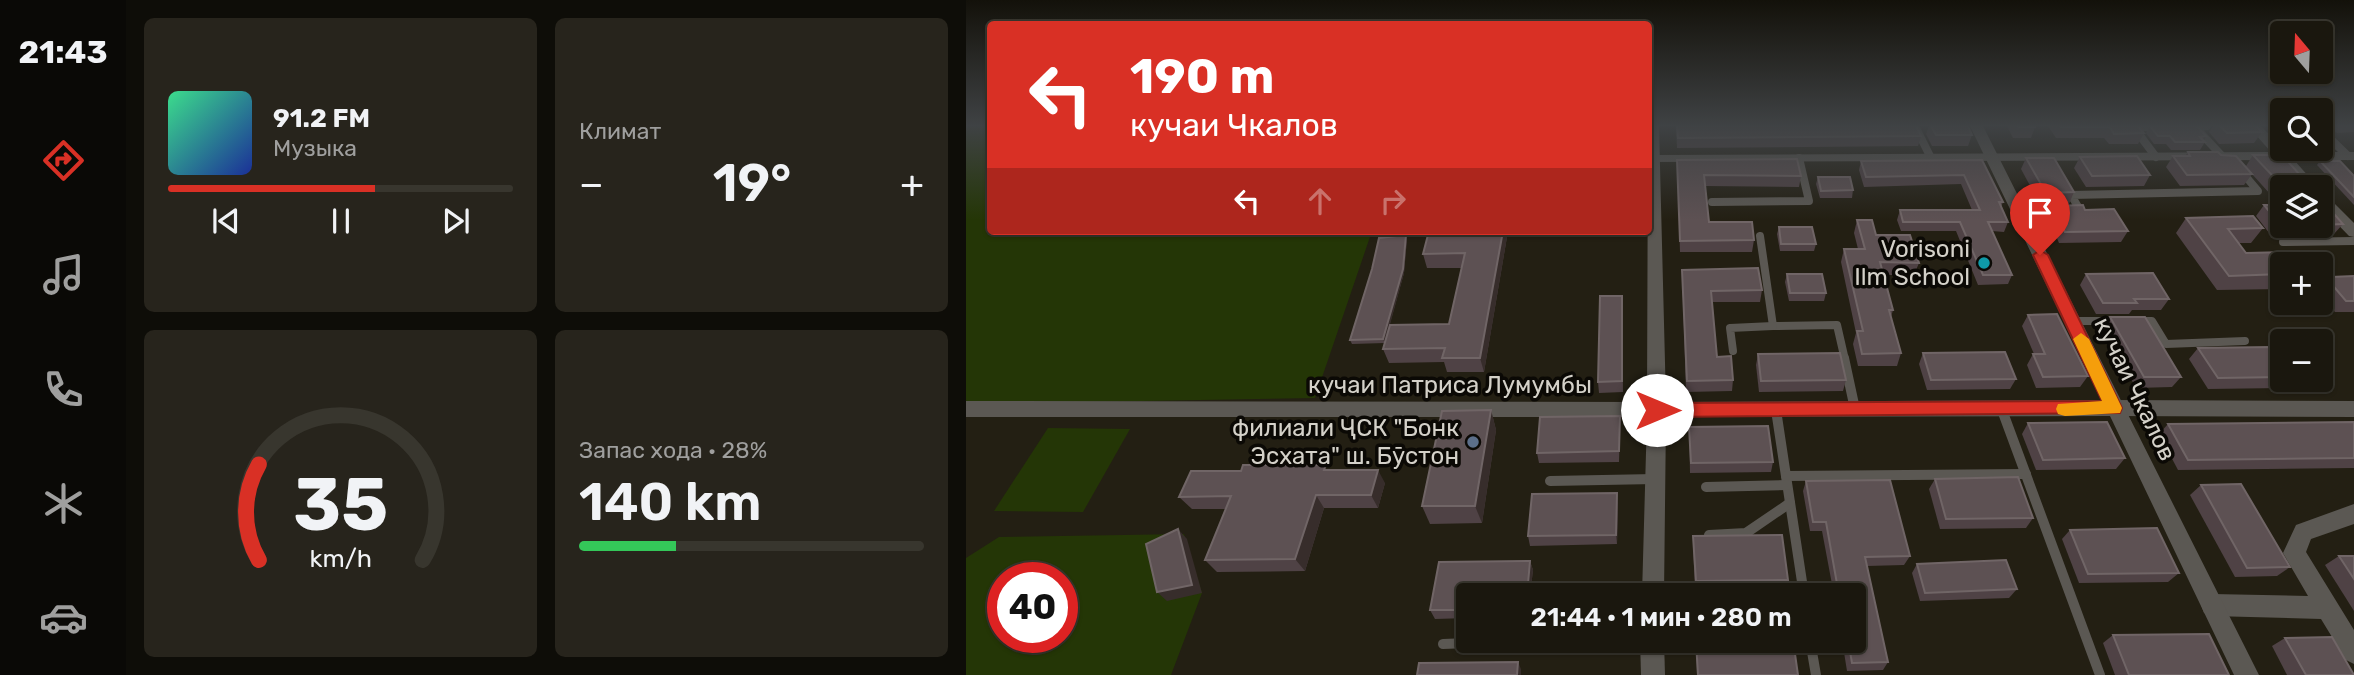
<!DOCTYPE html>
<html lang="ru">
<head>
<meta charset="utf-8">
<style>
  body { margin:0; font-family:Rubik,sans-serif; background:#27241c; color:#f1f3f6; height:100vh; display:flex; flex-direction:column; font-size:26px; white-space:nowrap }
  * { box-sizing:border-box; margin:0 }
  p { font-size:23px; color:#9f9f9e }
  .icon { flex:none; width:38px; height:38px; fill:none; stroke:currentColor; stroke-width:2; stroke-linecap:round; stroke-linejoin:round }
  .map { position:relative; flex:1; overflow:hidden }
  .sheet { display:flex; flex-direction:column; gap:18px; padding:18px; background:#0e0d08; width:840px }
  .sheet>* { flex:none }
  .banner { position:absolute; left:21px; top:21px; width:665px; height:214px; border-radius:7px; box-shadow:0 2px 5px #0004,0 0 0 2px #38362e; background:#d93025; color:#fff; overflow:hidden }
  .needle { width:46px; rotate:341deg }
  .buttons { position:absolute; left:1304px; top:21px; display:grid; gap:14px }
  .buttons a { display:grid; place-items:center; width:63px; height:63px; border-radius:7px; background:#1a170e; box-shadow:0 2px 5px #0004,0 0 0 2px #38362e; font-size:35px }
  .speed { position:absolute; left:21px; top:562px; display:flex; gap:14px; font-size:35px; font-weight:700; text-align:center }
  .speed>* { display:grid; place-content:center; width:91px; height:91px; border-radius:50%; background:#1a170e; box-shadow:0 2px 5px #0004,0 0 0 2px #38362e; line-height:1 }
  .speed .limit { border:10px solid #d22; background:#fff; color:#111 }
  .pin { position:absolute; display:grid; place-items:center; width:60px; height:60px; color:#fff; margin:-72px -30px; border-radius:50% 50% 50% 0; rotate:-45deg; box-shadow:0 0 7px #0007 }
  .pin .icon { rotate:45deg }
  .me { position:absolute; width:77px; margin:-38px; rotate:90deg; stroke-linejoin:round; filter:drop-shadow(0 0 5px #0008) }
  .turn { display:flex; align-items:center; gap:24px; height:147px; padding:0 28px; font-size:32px }
  .turn .icon { width:91px; height:91px; stroke-width:2.5 }
  .turn b { display:block; font-size:49px; line-height:60px }
  .lanes { display:flex; align-items:center; height:66px; padding:0 28px; background:#0003; justify-content:center; gap:35px; direction:ltr }
  .lanes .off { opacity:.35 }
  .big { font-size:52px; font-weight:600; line-height:1.1 }
  .sheet .tile { flex:1; display:flex; flex-direction:column; justify-content:center; gap:10px; min-width:0; padding:0 24px; border-radius:10px; background:#27241c }
  .sheet .dial { align-items:center; gap:0 }
  .dial svg { height:182px; overflow:visible; fill:none; stroke:#38362e; stroke-width:7; stroke-linecap:round; text-anchor:middle }
  .dial text { fill:#f1f3f6; stroke:none }
  .song { display:flex; align-items:center; gap:21px }
  .cover { width:84px; height:84px; border-radius:10px; background:linear-gradient(135deg,hsl(150 70% 55%),hsl(230 70% 35%)) }
  .played { height:7px; border-radius:4px; background:linear-gradient(90deg,#d93025 60%,#38362e 60%) }
  .keys { display:flex; justify-content:space-around; direction:ltr }
  .heat { display:flex; justify-content:space-between; align-items:center; font-size:38px; direction:ltr }
  .charge { height:10px; border-radius:5px; background:linear-gradient(90deg,#34c759 28%,#38362e 0) }
  .sheet .tiles { flex:1; display:grid; gap:18px; grid-template-columns:repeat(2,1fr) }
  .trip { position:absolute; left:490px; top:583px; width:410px; height:70px; border-radius:7px; background:#1a170e; box-shadow:0 2px 5px #0004,0 0 0 2px #38362e; font-weight:600; line-height:70px; text-align:center }
  main { display:flex; flex:1; min-height:0 }
  .tab-bar { display:flex; flex-direction:column; width:126px; justify-content:space-around; align-items:center; background:#0a0906; color:#9f9f9e }
  .tab-bar .icon { width:49px; height:49px }
  .tab-bar .selected { color:#d93025 }
  .tab-bar b { font-size:32px; color:#f1f3f6 }
  .map>svg:first-child { display:block }
  .green { fill:#243606; fill-rule:evenodd }
  .lines { fill:none; stroke-linecap:round; stroke-linejoin:round }
  .service-far1 { stroke:#5b5853; stroke-width:8 }
  .service { stroke:#5b5853; stroke-width:10 }
  .minor { fill:#5b5853; fill-rule:evenodd }
  .tertiary { fill:#5b5853; fill-rule:evenodd }
  .wall { fill:#4f4245 }
  .shaded-wall { fill:#372d2b }
  .building { fill:#5d5153; stroke:#706566; stroke-width:2 }
  .route { fill:#d93025; stroke:#8d1f18; stroke-width:2 }
  .slow { fill:#f59e0b }
  .culture-dot { fill:#0f9aa8; stroke:#0b0905; stroke-width:2.5 }
  .service-dot { fill:#5c6f8a; stroke:#0b0905; stroke-width:2.5 }
  .labels { text-anchor:middle; stroke-width:7; stroke-linejoin:round; paint-order:stroke }
  .poi-label { font-size:24px; fill:#d4d1c9; stroke:#0b0905; text-anchor:end }
  .street-label { font-size:24px; fill:#d4d1c9; stroke:#0b0905 }
</style>
</head>
<body>
<main>
<nav class="tab-bar">
<b>21:43</b>
<svg class="icon selected" aria-label="directions" viewBox="0 0 24 24"><path d="M12 3l9 9-9 9-9-9zM9 14v-3h6M13 9l2 2-2 2"/></svg>
<svg class="icon" aria-label="music" viewBox="0 0 24 24"><path d="M9 18V5l10-2v13"/><circle cx="6" cy="18" r="3"/><circle cx="16" cy="16" r="3"/></svg>
<svg class="icon" aria-label="phone" viewBox="0 0 24 24"><path d="M5 4h4l2 5-3 2q2 4 5 5l2-3 5 2v4C11 20 4 13 5 4z"/></svg>
<svg class="icon" aria-label="climate" viewBox="0 0 24 24"><path d="M12 3v18M4 7l16 10M4 17L20 7"/></svg>
<svg class="icon" aria-label="car" viewBox="0 0 24 24"><path d="M5 17H2v-5l4-1 3-4h7l3 4 3 1v5h-3M9 17h6M6 11h13"/><circle cx="7" cy="17" r="2"/><circle cx="17" cy="17" r="2"/></svg>
</nav>
<section class="sheet">
<div class="tiles">
<div class="tile">
<div class="song"><i class="cover"></i><div><b>91.2 FM</b><p>Музыка</p></div></div>
<div class="played"></div>
<div class="keys"><svg class="icon" aria-label="previous" viewBox="0 0 24 24"><path d="M18 5L8 12l10 7zM5 5v14"/></svg><svg class="icon" aria-label="pause" viewBox="0 0 24 24"><path d="M8 5v14M16 5v14"/></svg><svg class="icon" aria-label="next" viewBox="0 0 24 24"><path d="M6 5l10 7-10 7zM19 5v14"/></svg></div>
</div>
<div class="tile"><p>Климат</p>
<div class="heat"><a>−</a><b class="big">19°</b><a>+</a></div>
</div>
<div class="tile dial"><svg viewBox="0 0 100 80">
<path d="M14 69A42 42 0 1 1 86 69"/>
<path d="M14 69A42 42 0 0 1 14 27" stroke="#d93025"/>
<text x="50" y="56" font-size="32" font-weight="700">35</text>
<text x="50" y="72" font-size="11">km/h</text>
</svg></div>
<div class="tile"><p>Запас хода · 28%</p><b class="big">140 km</b><div class="charge"></div></div>
</div>
</section>
<div class="map">
<svg width="1388" height="675" viewBox="0 0 1388 675">
  <rect width="100%" height="100%" fill="#231f13"/>
  <g class="green">
    <polygon points="0,126 24,126 24,231 406,231 349,398 0,404"/>
    <polygon points="82,428 164,429 117,512 28,511"/>
    <path d="M218,534L236,593L205,675H0V558L33,537ZM37,578H96V637H37Z"/>
  </g>
  <g class="lines">
    <g class="service-far1">
      <polyline points="949,126 965,158"/>
      <polyline points="1166,126 1192,128"/>
      <polyline points="1241,126 1229,127 1256,156"/>
      <polyline points="1169,129 1190,157"/>
      <polyline points="1354,129 1382,156"/>
      <polyline points="746,202 843,201 833,158"/>
      <polyline points="1110,210 1114,210 1105,195 1292,191 1275,171"/>
      <polyline points="1053,211 1096,210"/>
      <polyline points="794,236 807,326 871,325 879,360"/>
      <polyline points="1317,242 1388,241"/>
      <polyline points="1107,321 1151,321"/>
      <polyline points="1172,321 1186,321 1200,344 1279,341"/>
      <polyline points="767,351 764,328 807,326"/>
    </g>
    <g class="service">
      <polyline points="878,358 889,409"/>
      <polyline points="810,410 838,595"/>
      <polyline points="1036,410 1134,675"/>
      <polyline points="820,476 1060,474"/>
      <polyline points="584,481 689,479"/>
      <polyline points="740,487 821,485"/>
      <polyline points="743,535 780,533 824,503"/>
      <polyline points="844,640 850,675"/>
      <polyline points="477,644 579,640"/>
    </g>
    <g class="minor">
      <polygon points="1282,126 1295,126 1320,152 1388,152 1388,160 1328,160 1352,187 1337,187 1312,160 682,162 682,156 686,155 1305,152"/>
      <polygon points="1354,192 1359,194 1388,223 1388,237 1383,236 1354,206"/>
      <polygon points="1147,400 1388,401 1388,417 1147,416 1140,413 1138,408 1140,403"/>
      <polygon points="1388,504 1388,524 1345,539 1340,552 1388,630 1388,664 1380,660 1355,619 1246,616 1238,613 1235,605 1238,597 1246,594 1342,596 1317,553 1330,525"/>
    </g>
    <g class="tertiary">
      <polygon points="682,126 693,126 700,402 1136,400 1004,126 1017,126 1293,675 1268,675 1144,416 700,417 698,595 676,595 681,417 0,417 0,401 681,402"/>
      <polygon points="674,640 698,640 699,675 675,675"/>
    </g>
  </g>
  <g class="wall">
    <polygon points="710,126 950,126 955,136 952,146 711,148"/>
    <polygon points="963,126 1002,126 1006,135 1002,146 966,146 960,134"/>
    <polygon points="1041,126 1069,126 1069,127 1065,138 1047,138"/>
    <polygon points="1082,126 1172,126 1178,133 1172,144 1143,144 1138,138 1090,138"/>
    <polygon points="1184,126 1240,136 1238,141 1239,142 1234,150 1205,150 1200,144 1188,144 1180,133"/>
    <polygon points="1247,126 1290,126 1296,132 1288,143 1253,144 1243,132"/>
    <polygon points="1309,126 1316,126 1316,130 1312,130"/>
    <polygon points="1363,126 1388,126 1388,132 1371,133"/>
    <polygon points="1222,152 1255,155 1280,166 1287,155 1316,187 1316,226 1354,226 1354,198 1377,224 1367,235 1307,238 1290,216 1298,205 1314,205 1286,174 1278,185 1214,186 1200,167 1207,156 1219,156"/>
    <polygon points="1114,157 1184,175 1178,186 1120,187 1108,168"/>
    <polygon points="1060,158 1108,192 1103,204 1074,204 1055,169"/>
    <polygon points="711,160 835,176 833,187 739,186 743,222 788,240 786,252 714,252"/>
    <polygon points="1016,160 1037,202 1035,207 1042,222 1038,232 1026,231 1046,275 1042,284 1012,285 990,231 935,231 931,220 934,210 1006,210 995,184 898,187 893,170 895,161"/>
    <polygon points="1354,161 1388,176 1388,205 1351,165"/>
    <polygon points="852,177 887,190 886,198 854,198 850,184"/>
    <polygon points="1087,206 1162,231 1155,242 1093,243 1082,217"/>
    <polygon points="1220,218 1297,228 1285,243 1273,243 1280,253 1316,264 1316,289 1251,290 1210,233"/>
    <polygon points="891,220 910,235 953,263 948,275 918,275 927,310 925,317 935,353 931,366 892,366 887,344 890,333 875,262 878,249 892,249 888,233"/>
    <polygon points="813,227 850,244 848,251 814,251 811,234"/>
    <polygon points="463,231 540,231 541,237 518,372 481,372 478,362 423,363 417,349 419,343 386,344 384,340 441,239 438,273 421,334 483,324 496,268 461,268 457,254"/>
    <polygon points="716,270 796,290 794,302 746,302 751,357 767,380 766,391 720,392"/>
    <polygon points="821,274 860,293 858,301 823,301 819,282"/>
    <polygon points="1120,274 1203,299 1195,310 1166,310 1163,314 1130,314 1114,285"/>
    <polygon points="1358,275 1365,277 1388,276 1388,312 1369,312 1354,294 1354,280"/>
    <polygon points="656,296 657,392 633,393 632,382"/>
    <polygon points="1062,315 1122,376 1114,387 1070,388 1061,365 1067,354 1068,354 1056,326"/>
    <polygon points="1144,317 1215,377 1206,387 1170,388 1137,328"/>
    <polygon points="1232,348 1316,362 1316,380 1324,380 1316,388 1242,389 1223,359"/>
    <polygon points="957,353 1050,379 1044,389 961,390 953,364"/>
    <polygon points="792,354 880,380 877,391 793,392 790,365"/>
    <polygon points="525,410 530,430 516,523 464,524 456,506"/>
    <polygon points="1388,422 1388,468 1212,470 1193,434 1202,424"/>
    <polygon points="1062,423 1159,458 1150,469 1070,470 1056,434"/>
    <polygon points="654,426 653,462 573,463 571,453"/>
    <polygon points="723,427 807,462 805,472 724,473"/>
    <polygon points="363,470 419,483 412,508 358,508 339,571 251,572 239,560 260,509 226,509 213,497"/>
    <polygon points="969,479 1067,518 1060,528 974,529 963,489"/>
    <polygon points="840,481 944,556 938,565 901,566 922,662 917,670 881,671 876,640 887,640 887,595 868,595 856,531 844,531 837,491"/>
    <polygon points="1235,485 1324,567 1311,576 1269,577 1224,495"/>
    <polygon points="652,503 651,544 564,546 562,536"/>
    <polygon points="1104,530 1213,573 1202,582 1113,583 1096,539"/>
    <polygon points="727,536 822,580 819,589 729,590 727,546"/>
    <polygon points="1373,556 1388,556 1388,611 1359,565"/>
    <polygon points="564,561 567,570 564,595 502,595 502,618 469,619 464,610 473,562"/>
    <polygon points="951,564 1051,589 1043,598 954,601 946,573"/>
    <polygon points="1147,635 1263,675 1149,675 1137,643"/>
    <polygon points="1319,638 1388,675 1321,675 1306,646"/>
    <polygon points="730,641 832,675 731,675"/>
  </g>
  <g class="shaded-wall">
    <polygon points="537,231 540,231 541,237 518,372 514,358"/>
    <polygon points="440,235 441,239 438,273 419,343 417,339"/>
    <polygon points="525,410 530,430 516,523 509,506"/>
    <polygon points="412,470 419,483 412,508 405,495"/>
    <polygon points="651,493 652,503 651,544 650,535"/>
    <polygon points="350,495 358,508 339,571 329,559"/>
    <polygon points="212,529 221,539 236,593 201,601 191,592"/>
    <polygon points="564,561 567,570 564,595 561,595"/>
    <polygon points="552,662 555,669 555,675 551,675"/>
  </g>
  <g class="building">
    <polygon points="711,126 950,126 955,136 712,138"/>
    <polygon points="965,126 1002,126 1006,135 970,135"/>
    <polygon points="1051,126 1069,126 1069,127 1052,127"/>
    <polygon points="1094,126 1172,126 1178,133 1148,134 1144,127 1095,127"/>
    <polygon points="1184,126 1231,126 1240,136 1234,137 1239,142 1209,142 1204,136 1192,136"/>
    <polygon points="1254,126 1290,126 1296,132 1261,133"/>
    <polygon points="1222,152 1252,152 1255,155 1270,156 1286,174 1221,175 1207,156 1224,156"/>
    <polygon points="1287,155 1316,155 1345,187 1317,187"/>
    <polygon points="1171,156 1184,175 1126,176 1114,157"/>
    <polygon points="1060,158 1088,158 1108,192 1080,193"/>
    <polygon points="831,159 835,176 738,175 743,222 786,222 788,240 714,241 711,160"/>
    <polygon points="1016,160 1037,202 1033,202 1042,222 1022,222 1046,275 1017,275 994,222 937,222 934,210 1014,210 998,175 900,177 895,161"/>
    <polygon points="1354,161 1374,161 1388,176 1388,197"/>
    <polygon points="852,177 884,177 887,190 855,191"/>
    <polygon points="1354,198 1377,224 1354,225"/>
    <polygon points="1117,205 1119,210 1148,209 1162,231 1099,232 1087,206"/>
    <polygon points="1298,205 1316,205 1316,226 1335,226 1316,227"/>
    <polygon points="1287,216 1297,228 1262,229 1280,253 1322,252 1333,264 1316,264 1316,274 1263,276 1220,218"/>
    <polygon points="891,220 906,220 910,235 944,235 953,263 914,262 927,310 923,310 935,353 896,354 891,331 897,331 878,249 899,249"/>
    <polygon points="813,227 846,227 850,244 815,244"/>
    <polygon points="463,231 537,231 514,358 476,358 479,348 417,349 424,325 483,324 499,253 457,254"/>
    <polygon points="440,235 437,269 417,339 384,340 406,269 413,238"/>
    <polygon points="792,268 796,290 745,291 751,357 765,356 767,380 721,381 716,270"/>
    <polygon points="1187,273 1203,299 1168,299 1171,303 1137,303 1120,274"/>
    <polygon points="821,274 856,274 860,293 824,293"/>
    <polygon points="1358,275 1365,277 1388,276 1388,301 1380,301"/>
    <polygon points="634,296 656,296 656,381 632,382"/>
    <polygon points="1091,314 1122,376 1077,377 1067,354 1079,354 1062,315"/>
    <polygon points="1144,317 1179,317 1215,377 1178,377"/>
    <polygon points="1305,347 1316,362 1316,377 1252,378 1232,348"/>
    <polygon points="1039,352 1050,379 965,380 957,353"/>
    <polygon points="874,353 880,380 795,381 792,354"/>
    <polygon points="525,410 509,506 456,506 476,411"/>
    <polygon points="654,416 653,451 571,453 574,417"/>
    <polygon points="1141,422 1159,458 1077,460 1062,423"/>
    <polygon points="1388,422 1388,458 1222,460 1202,424"/>
    <polygon points="802,426 807,462 725,463 723,427"/>
    <polygon points="277,465 360,465 358,470 412,470 405,495 350,495 329,559 239,560 265,496 213,497 225,471 275,471"/>
    <polygon points="1052,477 1067,518 980,519 969,479"/>
    <polygon points="924,480 944,556 899,557 922,662 886,663 882,640 887,640 887,595 873,595 860,522 847,522 840,481"/>
    <polygon points="1275,484 1324,567 1281,568 1235,485"/>
    <polygon points="651,493 650,535 562,536 566,494"/>
    <polygon points="1191,528 1213,573 1122,574 1104,530"/>
    <polygon points="212,529 226,585 191,592 180,544"/>
    <polygon points="816,535 822,580 730,581 727,536"/>
    <polygon points="1373,556 1388,556 1388,579"/>
    <polygon points="1040,560 1051,589 959,593 951,564"/>
    <polygon points="564,561 561,595 502,595 502,610 464,610 473,562"/>
    <polygon points="1243,634 1263,675 1163,675 1147,635"/>
    <polygon points="1366,637 1388,675 1340,675 1319,638"/>
    <polygon points="777,640 827,640 832,675 732,675 730,641"/>
    <polygon points="552,662 551,675 451,675 453,663"/>
  </g>
  <linearGradient id="sky" x2="0" y2="1"><stop stop-color="#13110a"/><stop offset="0.57" stop-color="#3f4244"/><stop offset="1" stop-color="#3f4244" stop-opacity="0"/></linearGradient>
  <rect width="1388" height="220" fill="url(#sky)"/>
  <polygon class="route" points="1074,250 1082,255 1156,408 1154,413 691,417 685,415 682,410 685,405 691,403 1136,401 1067,255"/>
  <polygon class="slow" points="1115,333 1123,339 1156,408 1154,413 1099,416 1092,414 1090,409 1092,404 1136,401 1107,339"/>
  <circle class="culture-dot" cx="1018" cy="263" r="7"/>
  <circle class="service-dot" cx="507" cy="442" r="7"/>
  <g class="labels">
    <g class="poi-label">
      <text x="1004" y="257">Vorisoni<tspan x="1004" dy="28">Ilm School</tspan></text>
      <text x="493" y="436">филиали ҶСК "Бонк<tspan x="493" dy="28">Эсхата" ш. Бӯстон</tspan></text>
    </g>
    <g class="street-label">
      <text x="484" y="393">кучаи Патриса Лумумбы</text>
      <text transform="translate(1169 389) rotate(64)" y="8">кучаи Чкалов</text>
    </g>
  </g>
</svg>
<div class="buttons">
<a><svg class="needle" viewBox="-14 -14 28 28"><path d="M0-13l5 13h-10z" fill="#e53935"/><path d="M0 13l5-13h-10z" fill="#9f9f9e"/></svg></a>
<a><svg class="icon" aria-label="search" viewBox="0 0 24 24"><circle cx="10" cy="10" r="6"/><path d="M15 15l6 6"/></svg></a>
<a><svg class="icon" aria-label="layers" viewBox="0 0 24 24"><path d="M12 4l9 5-9 5-9-5zM3 14l9 5 9-5"/></svg></a>
<a>+</a>
<a>−</a>
</div>
<div class="speed"><div class="limit">40</div></div>
<div class="pin" style="left:1074px;top:255px;background:#d93025"><svg class="icon" aria-label="arrive" viewBox="0 0 24 24"><path d="M6 21V4h12l-3 4 3 4H6"/></svg></div>
<svg class="me" style="left:691px;top:410px" viewBox="-20 -20 40 40"><circle r="19" fill="#fff"/><path d="M0-13L10 11 0 6-10 11z" fill="#d93025"/></svg>
<div class="trip">21:44 · 1 мин · 280 m</div>
<div class="banner">
<div class="turn"><svg class="icon" aria-label="left" viewBox="0 0 24 24"><path d="M17 20v-9H6M10 6l-5 5 5 5"/></svg><div><b>190 m</b>кучаи Чкалов</div></div>
<div class="lanes"><svg class="icon" aria-label="left" viewBox="0 0 24 24"><path d="M17 20v-9H6M10 6l-5 5 5 5"/></svg><svg class="icon off" aria-label="ahead" viewBox="0 0 24 24"><path d="M12 20V5M6 11l6-6 6 6"/></svg><svg class="icon off" aria-label="right" viewBox="0 0 24 24"><path d="M7 20v-9h11M14 6l5 5-5 5"/></svg></div>
</div>
</div>
</main>
</body>
</html>
